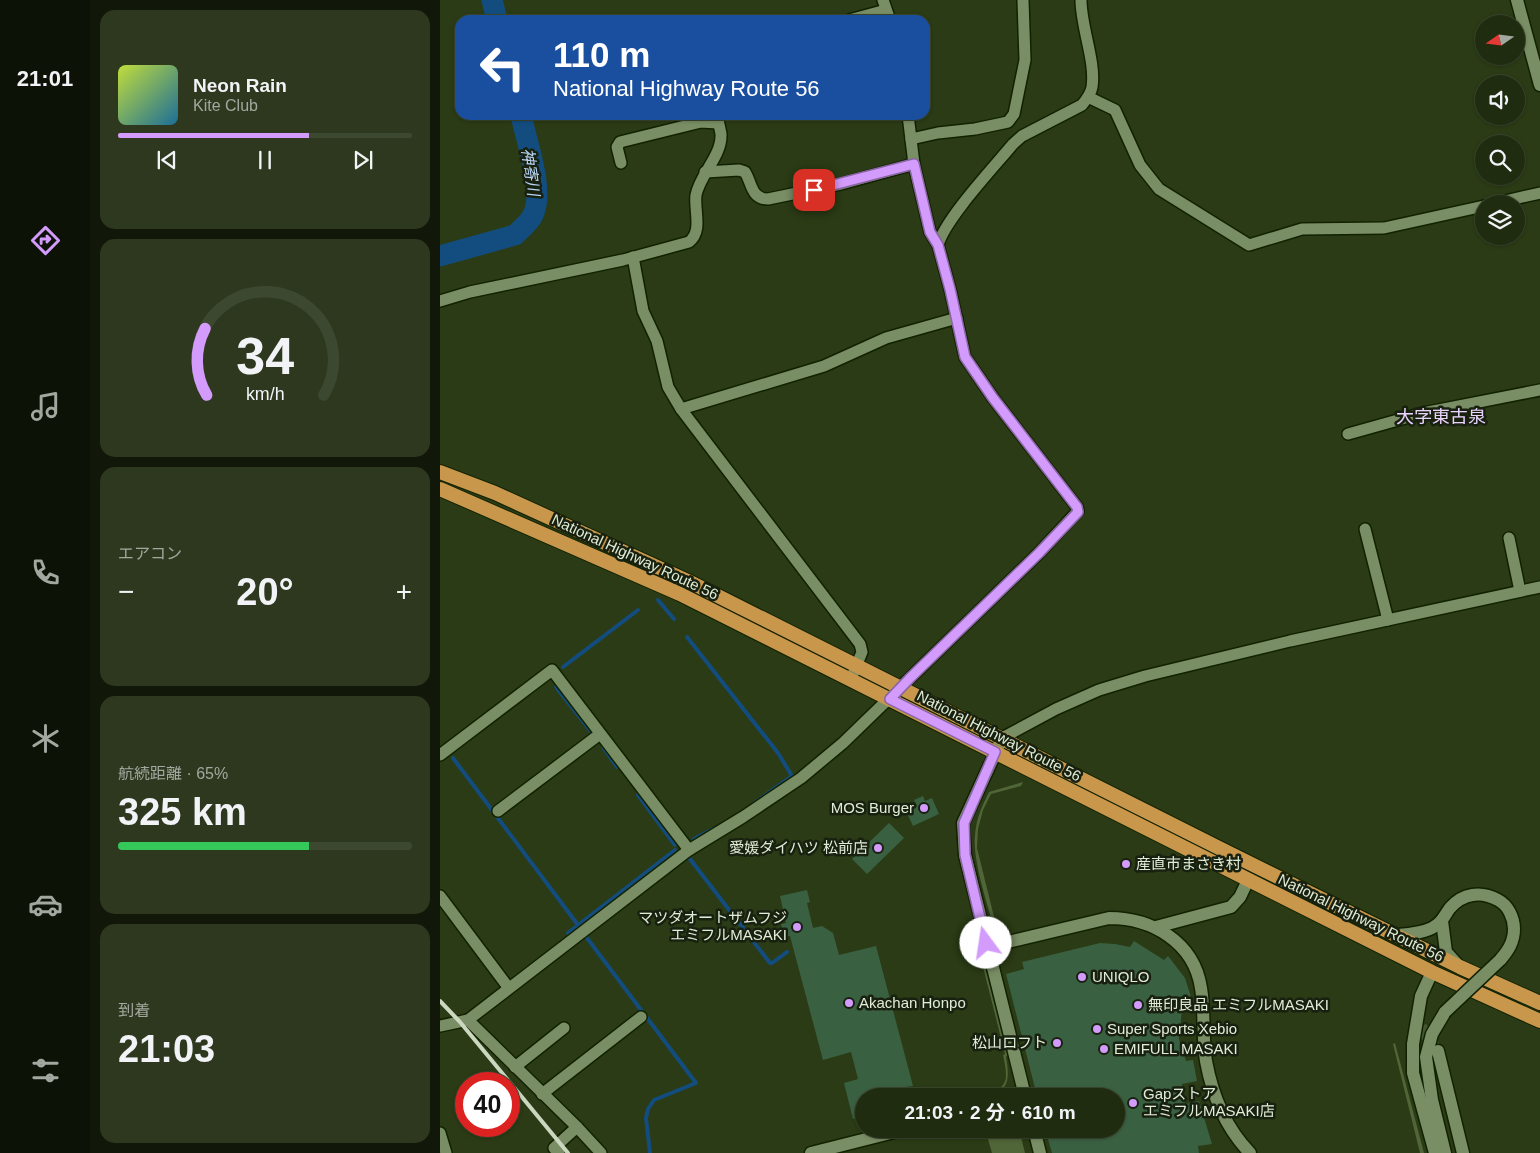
<!DOCTYPE html>
<html lang="ja">
<head>
<meta charset="utf-8">
<style>
  body { margin:0; font-family:Helvetica,"Noto Sans JP",sans-serif; background:#2d381e; color:#f1f3f6; height:100vh; display:flex; flex-direction:column; font-size:19px; white-space:nowrap }
  * { box-sizing:border-box; margin:0 }
  p { font-size:16px; color:#a2a79f }
  .icon { flex:none; width:28px; height:28px; fill:none; stroke:currentColor; stroke-width:2; stroke-linecap:round; stroke-linejoin:round }
  .map { position:relative; flex:1; overflow:hidden }
  .drawer { display:flex; flex-direction:column; gap:10px; padding:10px; background:#121809; width:350px }
  .drawer>* { flex:none }
  .banner { position:absolute; left:15px; top:15px; width:475px; height:105px; border-radius:15px; box-shadow:0 1px 4px #0004,0 0 0 1px #3d4830; background:#1a4fa0; color:#fff; overflow:hidden }
  .needle { width:32px; rotate:256deg }
  .buttons { position:absolute; left:1035px; top:15px; display:grid; gap:10px }
  .buttons a { display:grid; place-items:center; width:50px; height:50px; border-radius:50%; background:#202c10; box-shadow:0 1px 4px #0004,0 0 0 1px #3d4830; font-size:25px }
  .speed { position:absolute; left:15px; top:1072px; display:flex; gap:10px; font-size:25px; font-weight:700; text-align:center }
  .speed>* { display:grid; place-content:center; width:65px; height:65px; border-radius:50%; background:#202c10; box-shadow:0 1px 4px #0004,0 0 0 1px #3d4830; line-height:1 }
  .speed .limit { border:8px solid #d22; background:#fff; color:#111 }
  .pin { position:absolute; display:grid; place-items:center; width:42px; height:42px; color:#fff; margin:-21px; border-radius:10px; box-shadow:0 2px 8px #0006 }
  .me { position:absolute; width:55px; margin:-28px; rotate:346deg; stroke-linejoin:round; filter:drop-shadow(0 0 4px #0008) }
  .turn { display:flex; align-items:center; gap:18px; height:105px; padding:0 15px; font-size:22px }
  .turn .icon { width:65px; height:65px; stroke-width:2.5 }
  .turn b { display:block; font-size:35px; line-height:42px }
  .big { font-size:38px; font-weight:700; line-height:1.1 }
  .drawer .widget { flex:1; display:flex; flex-direction:column; justify-content:center; gap:8px; min-width:0; padding:0 18px; border-radius:15px; background:#2d381e }
  .drawer .dial { align-items:center; gap:0 }
  .dial svg { height:130px; overflow:visible; fill:none; stroke:#3d4830; stroke-width:7; stroke-linecap:round; text-anchor:middle }
  .dial text { fill:#f1f3f6; stroke:none }
  .song { display:flex; align-items:center; gap:15px }
  .cover { width:60px; height:60px; border-radius:8px; background:linear-gradient(135deg,hsl(70 70% 55%),hsl(200 70% 35%)) }
  .played { height:5px; border-radius:2px; background:linear-gradient(90deg,#d39cfc 65%,#3d4830 65%) }
  .keys { display:flex; justify-content:space-around; direction:ltr }
  .heat { display:flex; justify-content:space-between; align-items:center; font-size:28px; direction:ltr }
  .charge { height:8px; border-radius:4px; background:linear-gradient(90deg,#34c759 65%,#3d4830 0) }
  .trip { position:absolute; left:415px; top:1088px; width:270px; height:50px; border-radius:25px; background:#202c10; box-shadow:0 1px 4px #0004,0 0 0 1px #3d4830; font-weight:700; line-height:50px; text-align:center }
  main { display:flex; flex:1; min-height:0 }
  .tab-bar { display:flex; flex-direction:column; width:90px; justify-content:space-around; align-items:center; background:#0d1206; color:#a2a79f }
  .tab-bar .icon { width:35px; height:35px }
  .tab-bar .selected { color:#d39cfc }
  .tab-bar b { font-size:22px; color:#f1f3f6 }
  .map>svg:first-child { display:block }
  .green { fill:#506538 }
  .lines { fill:none; stroke-linecap:round; stroke-linejoin:round }
  .stream { stroke:#134d7f; stroke-width:4 }
  .river { stroke:#134d7f; stroke-width:21 }
  .building { fill:#3a6042 }
  .tertiary-tunnel { stroke:#455632; stroke-width:12; stroke-dasharray:12 6; stroke-linecap:butt }
  .minor-casing { stroke:#122200; stroke-width:14 }
  .tertiary-casing { stroke:#122200; stroke-width:15 }
  .secondary-casing { stroke:#122200; stroke-width:15 }
  .trunk-casing { stroke:#122200; stroke-width:16 }
  .minor { stroke:#798e65; stroke-width:11 }
  .tertiary { stroke:#798e65; stroke-width:12 }
  .secondary { stroke:#798e65; stroke-width:12 }
  .trunk { stroke:#c8974c; stroke-width:14 }
  .rail { stroke:#ccd7c0; stroke-width:4 }
  .tertiary-bridge-casing { stroke:#122200; stroke-width:15; stroke-linecap:butt }
  .tertiary-bridge { stroke:#798e65; stroke-width:12 }
  .route-casing { stroke:#8965a4; stroke-width:12 }
  .route { stroke:#d39cfc; stroke-width:9 }
  .poi-dot { fill:#d39cfc; stroke:#18200f; stroke-width:2 }
  .labels { text-anchor:middle; stroke-width:5; stroke-linejoin:round; paint-order:stroke }
  .street-label { font-size:15px; fill:#e1ecd6; stroke:#18200f }
  .poi-label { font-size:15px; fill:#e1ecd6; stroke:#18200f; text-anchor:start }
  .water-label { font-size:16px; font-style:italic; fill:#b8d5f4; stroke:#18200f }
  .quarter-label { font-size:18px; fill:#ead4fd; stroke:#18200f }
</style>
</head>
<body>
<main>
<nav class="tab-bar">
<b>21:01</b>
<svg class="icon selected" aria-label="directions" viewBox="0 0 24 24"><path d="M12 3l9 9-9 9-9-9zM9 14v-3h6M13 9l2 2-2 2"/></svg>
<svg class="icon" aria-label="music" viewBox="0 0 24 24"><path d="M9 18V5l10-2v13"/><circle cx="6" cy="18" r="3"/><circle cx="16" cy="16" r="3"/></svg>
<svg class="icon" aria-label="phone" viewBox="0 0 24 24"><path d="M5 4h4l2 5-3 2q2 4 5 5l2-3 5 2v4C11 20 4 13 5 4z"/></svg>
<svg class="icon" aria-label="climate" viewBox="0 0 24 24"><path d="M12 3v18M4 7l16 10M4 17L20 7"/></svg>
<svg class="icon" aria-label="car" viewBox="0 0 24 24"><path d="M5 17H2v-5l4-1 3-4h7l3 4 3 1v5h-3M9 17h6M6 11h13"/><circle cx="7" cy="17" r="2"/><circle cx="17" cy="17" r="2"/></svg>
<svg class="icon" aria-label="filters" viewBox="0 0 24 24"><path d="M4 7h16M4 17h16"/><circle cx="9" cy="7" r="2"/><circle cx="15" cy="17" r="2"/></svg>
</nav>
<section class="drawer">
<div class="widget">
<div class="song"><i class="cover"></i><div><b>Neon Rain</b><p>Kite Club</p></div></div>
<div class="played"></div>
<div class="keys"><svg class="icon" aria-label="previous" viewBox="0 0 24 24"><path d="M18 5L8 12l10 7zM5 5v14"/></svg><svg class="icon" aria-label="pause" viewBox="0 0 24 24"><path d="M8 5v14M16 5v14"/></svg><svg class="icon" aria-label="next" viewBox="0 0 24 24"><path d="M6 5l10 7-10 7zM19 5v14"/></svg></div>
</div>
<div class="widget dial"><svg viewBox="0 0 100 80">
<path d="M14 69A42 42 0 1 1 86 69"/>
<path d="M14 69A42 42 0 0 1 13 28" stroke="#d39cfc"/>
<text x="50" y="56" font-size="32" font-weight="700">34</text>
<text x="50" y="72" font-size="11">km/h</text>
</svg></div>
<div class="widget"><p>エアコン</p>
<div class="heat"><a>−</a><b class="big">20°</b><a>+</a></div>
</div>
<div class="widget"><p>航続距離 · 65%</p><b class="big">325 km</b><div class="charge"></div></div>
<div class="widget"><p>到着</p><b class="big">21:03</b></div>
</section>
<div class="map">
<svg width="1100" height="1153" viewBox="0 0 1100 1153">
  <rect width="100%" height="100%" fill="#2a3b15"/>
  <g class="green">
    <path d="M583,782L581,786L551,794L543,810L538,829L537,848L559,937L557,938C550,912 532,861 535,836C536,819 542,806 549,792Z"/>
    <path d="M541,959H543L568,1055L566,1057C571,1084 567,1096 536,1096C566,1088 570,1087 563,1055L565,1054Z"/>
    <polygon points="955,1043 984,1153 980,1153 953,1044"/>
    <polygon points="545,1129 579,1129 585,1153 552,1153"/>
  </g>
  <g class="lines">
    <g class="stream">
      <polyline points="218,600 234,619"/>
      <polyline points="247,637 338,753 352,776 313,804"/>
      <polyline points="123,667 198,610"/>
      <polyline points="116,687 153,734"/>
      <polyline points="163,747 177,767"/>
      <polyline points="13,758 138,925"/>
      <polyline points="198,795 235,845"/>
      <polyline points="254,839 273,829"/>
      <polyline points="250,859 330,963 332,963 347,952"/>
      <polyline points="128,933 235,850"/>
      <polyline points="147,938 256,1083 214,1100 208,1109 206,1118 210,1153"/>
    </g>
    <g class="river">
      <polyline points="52,0 57,20"/>
      <path d="M0,256L75,235C81,229 89,223 93,215C105,191 86,141 81,115"/>
    </g>
  </g>
  <g class="building">
    <polygon points="483,796 485,801 492,798 499,814 473,826 466,811 477,806 474,800"/>
    <polygon points="449,823 464,838 427,874 412,859"/>
    <polygon points="367,890 370,902 367,903 373,928 382,926 393,933 399,955 436,946 473,1086 465,1087 467,1096 424,1096 424,1116 413,1119 404,1083 418,1079 411,1052 383,1060 350,936 344,937 341,924 346,923 340,896"/>
    <polygon points="694,941 724,960 728,956 745,978 751,997 740,999 742,1010 739,1039 746,1061 753,1060 757,1081 742,1084 745,1104 759,1101 772,1144 758,1146 759,1153 612,1153 605,1129 676,1129 676,1096 613,1096 612,1093 597,1096 566,974 584,969 582,962 660,943 675,944 690,947"/>
  </g>
  <g class="lines">
    <polyline class="tertiary-tunnel" points="981,1027 995,1048"/>
    <defs>
      <g id="minor">
        <polyline points="443,0 450,20"/>
        <polyline points="409,20 446,10"/>
        <polyline points="648,97 675,110 700,165 719,189 809,245 862,229 944,228 1044,206"/>
        <polyline points="471,139 498,133 535,129 568,122 574,114 585,60 583,0"/>
        <polyline points="181,163 177,147 180,142 261,122 278,123"/>
        <path d="M265,172L299,170L305,172C312,183 311,199 328,199L401,184L474,164"/>
        <polyline points="1052,204 1100,193"/>
        <path d="M498,245C505,219 554,167 573,144L582,136L642,105C646,100 651,94 652,87C656,62 641,27 641,0"/>
        <polyline points="193,257 203,311 217,341 228,387 241,409 420,644 422,652 411,679"/>
        <path d="M0,301L30,292L183,260L249,242C263,231 254,211 256,195C260,174 282,156 281,134C280,128 278,121 277,115"/>
        <polyline points="241,409 384,366 446,338 517,318"/>
        <polyline points="908,434 983,413 1100,390"/>
        <polyline points="925,529 948,620"/>
        <polyline points="1069,538 1080,591"/>
        <polyline points="562,738 616,709 659,690 705,676 850,641 1100,587"/>
        <polyline points="0,755 112,670 249,850"/>
        <polyline points="58,811 160,734"/>
        <polyline points="0,896 68,987"/>
        <polyline points="28,1020 137,1127 161,1153"/>
        <polyline points="0,1026 28,1020 249,850 303,817 361,778 403,743 599,553 638,511 637,507 553,398 525,357 510,289 498,245 490,232 474,164 468,115"/>
        <polyline points="75,1067 124,1028"/>
        <polyline points="102,1094 201,1017"/>
        <polyline points="0,1133 6,1153"/>
        <polyline points="119,1153 114,1148 137,1127"/>
      </g>
      <g id="tertiary">
        <polyline points="559,745 523,823 525,855 585,1096"/>
        <polyline points="1002,921 1006,952 1017,964"/>
        <polyline points="716,927 791,907 800,897 808,880"/>
        <path d="M958,935C970,934 982,933 992,928C1002,923 1004,916 1010,908C1023,893 1041,891 1058,900C1068,905 1074,918 1074,929C1074,942 1068,951 1060,960"/>
        <path d="M547,947L669,918C712,918 754,942 761,988C765,1012 762,1037 766,1061C772,1094 786,1128 810,1153"/>
        <polyline points="992,972 981,996 973,1044 973,1073 995,1153"/>
        <polyline points="998,1051 1023,1153"/>
        <polyline points="594,1129 600,1153"/>
        <polyline points="371,1153 466,1129"/>
        <polyline points="1005,1153 992,1100 986,1057 992,1034 1005,1012"/>
      </g>
      <polyline id="secondary" points="1077,0 1100,85"/>
      <g id="trunk">
        <polyline points="0,472 55,493 248,581 785,851 1020,967 1100,1003"/>
        <polyline points="0,489 240,594 992,972 1100,1021"/>
      </g>
    </defs>
    <use href="#minor" class="minor-casing"/>
    <use href="#tertiary" class="tertiary-casing"/>
    <use href="#secondary" class="secondary-casing"/>
    <use href="#trunk" class="trunk-casing"/>
    <use href="#minor" class="minor"/>
    <use href="#tertiary" class="tertiary"/>
    <use href="#secondary" class="secondary"/>
    <use href="#trunk" class="trunk"/>
    <polyline class="rail" points="0,1001 20,1022 128,1153"/>
    <defs>
      <polyline id="tertiary-bridge" points="1005,1012 1060,960"/>
    </defs>
    <use href="#tertiary-bridge" class="tertiary-bridge-casing"/>
    <use href="#tertiary-bridge" class="tertiary-bridge"/>
  </g>
  <g class="lines">
    <defs>
      <polyline id="route" points="374,190 474,164 490,232 498,245 510,289 525,357 553,398 637,507 638,512 599,553 471,677 450,699 555,752 524,823 525,855 546,943"/>
    </defs>
    <use href="#route" class="route-casing"/>
    <use href="#route" class="route"/>
  </g>
  <g class="poi-dot">
    <circle cx="484" cy="808" r="5"/>
    <circle cx="438" cy="848" r="5"/>
    <circle cx="686" cy="864" r="5"/>
    <circle cx="357" cy="927" r="5"/>
    <circle cx="642" cy="977" r="5"/>
    <circle cx="409" cy="1003" r="5"/>
    <circle cx="698" cy="1005" r="5"/>
    <circle cx="657" cy="1029" r="5"/>
    <circle cx="617" cy="1043" r="5"/>
    <circle cx="664" cy="1049" r="5"/>
    <circle cx="693" cy="1103" r="5"/>
  </g>
  <g class="labels">
    <g class="street-label">
      <text transform="translate(195 557) rotate(25)" y="5">National Highway Route 56</text>
      <text transform="translate(559 736) rotate(27)" y="5">National Highway Route 56</text>
      <text transform="translate(921 918) rotate(26)" y="5">National Highway Route 56</text>
    </g>
    <g class="poi-label">
      <text x="474" y="813" text-anchor="end">MOS Burger</text>
      <text x="428" y="853" text-anchor="end">愛媛ダイハツ 松前店</text>
      <text x="696" y="869">産直市まさき村</text>
      <text x="347" y="923" text-anchor="end">マツダオートザムフジ<tspan x="347" dy="17">エミフルMASAKI</tspan></text>
      <text x="652" y="982">UNIQLO</text>
      <text x="419" y="1008">Akachan Honpo</text>
      <text x="708" y="1010">無印良品 エミフルMASAKI</text>
      <text x="667" y="1034">Super Sports Xebio</text>
      <text x="607" y="1048" text-anchor="end">松山ロフト</text>
      <text x="674" y="1054">EMIFULL MASAKI</text>
      <text x="703" y="1099">Gapストア<tspan x="703" dy="17">エミフルMASAKI店</tspan></text>
    </g>
    <g class="water-label">
      <text transform="translate(91 172) rotate(82)" y="6">神寄川</text>
    </g>
    <g class="quarter-label">
      <text x="1001" y="423">大字東古泉</text>
    </g>
  </g>
</svg>
<div class="buttons">
<a><svg class="needle" viewBox="-14 -14 28 28"><path d="M0-13l5 13h-10z" fill="#e53935"/><path d="M0 13l5-13h-10z" fill="#a2a79f"/></svg></a>
<a><svg class="icon" aria-label="sound" viewBox="0 0 24 24"><path d="M4 9h4l5-4v14l-5-4H4zM17 9q2 3 0 6"/></svg></a>
<a><svg class="icon" aria-label="search" viewBox="0 0 24 24"><circle cx="10" cy="10" r="6"/><path d="M15 15l6 6"/></svg></a>
<a><svg class="icon" aria-label="layers" viewBox="0 0 24 24"><path d="M12 4l9 5-9 5-9-5zM3 14l9 5 9-5"/></svg></a>
</div>
<div class="speed"><div class="limit">40</div></div>
<div class="pin" style="left:374px;top:190px;background:#d93025"><svg class="icon" aria-label="arrive" viewBox="0 0 24 24"><path d="M6 21V4h12l-3 4 3 4H6"/></svg></div>
<svg class="me" style="left:546px;top:943px" viewBox="-20 -20 40 40"><circle r="19" fill="#fff"/><path d="M0-13L10 11 0 6-10 11z" fill="#d39cfc"/></svg>
<div class="trip">21:03 · 2 分 · 610 m</div>
<div class="banner">
<div class="turn"><svg class="icon" aria-label="left" viewBox="0 0 24 24"><path d="M17 20v-9H6M10 6l-5 5 5 5"/></svg><div><b>110 m</b>National Highway Route 56</div></div>
</div>
</div>
</main>
</body>
</html>
